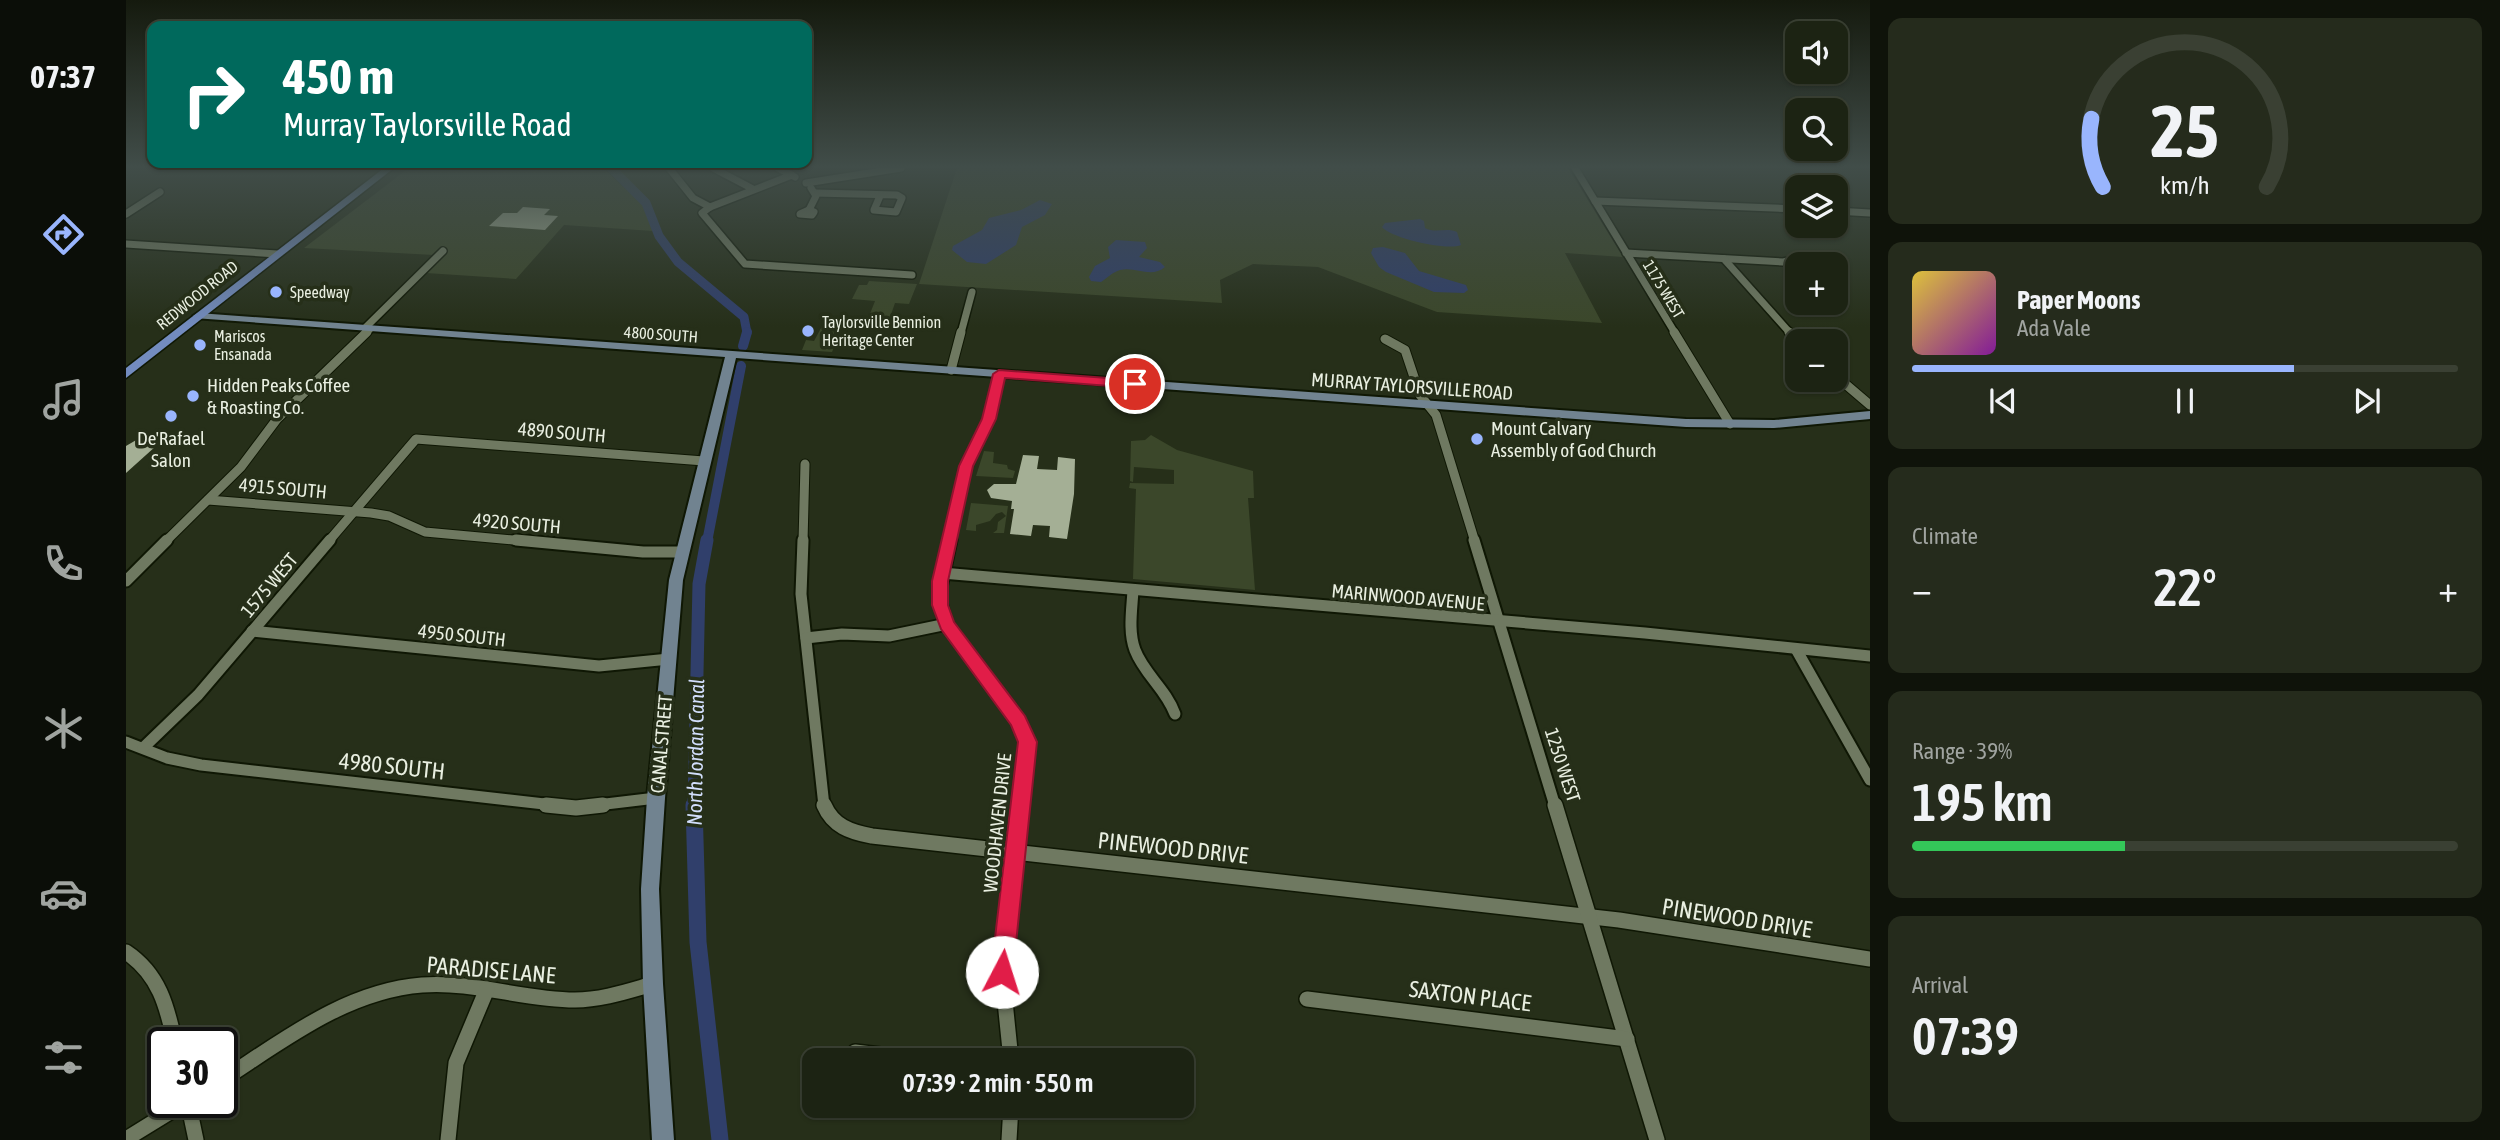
<!DOCTYPE html>
<html lang="en">
<head>
<meta charset="utf-8">
<style>
  body { margin:0; font-family:"Asap Condensed",sans-serif; background:#252b1c; color:#f1f3f6; height:100vh; display:flex; flex-direction:column; font-size:26px; white-space:nowrap }
  * { box-sizing:border-box; margin:0 }
  p { font-size:23px; color:#a0a4a0 }
  .icon { flex:none; width:38px; height:38px; fill:none; stroke:currentColor; stroke-width:2; stroke-linecap:round; stroke-linejoin:round }
  .map { position:relative; flex:1; overflow:hidden }
  .panel { display:flex; flex-direction:column; gap:18px; padding:18px; background:#0f130a; width:630px }
  .panel>* { flex:none }
  .guide { position:absolute; left:21px; top:21px; width:665px; height:147px; border-radius:14px; box-shadow:0 2px 5px #0004,0 0 0 2px #3a4033; background:#00695c; color:#fff; overflow:hidden }
  .fabs { position:absolute; left:1659px; top:21px; display:grid; gap:14px }
  .fabs a { display:grid; place-items:center; width:63px; height:63px; border-radius:14px; background:#1c2313; box-shadow:0 2px 5px #0004,0 0 0 2px #3a4033; font-size:35px }
  .speed { position:absolute; left:21px; top:1027px; display:flex; gap:14px; font-size:35px; font-weight:700; text-align:center }
  .speed>* { display:grid; place-content:center; width:91px; height:91px; border-radius:50%; background:#1c2313; box-shadow:0 2px 5px #0004,0 0 0 2px #3a4033; line-height:1 }
  .speed .limit { border:4px solid #111; border-radius:10px; background:#fff; color:#111 }
  .pin { position:absolute; display:grid; place-items:center; width:60px; height:60px; color:#fff; margin:-30px; border:4px solid #fff; border-radius:50%; box-shadow:0 2px 7px #0007 }
  .me { position:absolute; width:77px; margin:-38px; rotate:5deg; stroke-linejoin:round; filter:drop-shadow(0 0 5px #0008) }
  .turn { display:flex; align-items:center; gap:24px; height:147px; padding:0 21px; font-size:32px }
  .turn .icon { width:91px; height:91px; stroke-width:2.5 }
  .turn b { display:block; font-size:49px; line-height:60px }
  .big { font-size:52px; font-weight:600; line-height:1.1 }
  .panel .widget { flex:1; display:flex; flex-direction:column; justify-content:center; gap:10px; min-width:0; padding:0 24px; border-radius:14px; background:#252b1c }
  .panel .dial { align-items:center; gap:0 }
  .dial svg { height:182px; overflow:visible; fill:none; stroke:#3a4033; stroke-width:7; stroke-linecap:round; text-anchor:middle }
  .dial text { fill:#f1f3f6; stroke:none }
  .song { display:flex; align-items:center; gap:21px }
  .cover { width:84px; height:84px; border-radius:10px; background:linear-gradient(135deg,hsl(50 70% 55%),hsl(290 70% 35%)) }
  .played { height:7px; border-radius:4px; background:linear-gradient(90deg,#99b5fd 70%,#3a4033 70%) }
  .keys { display:flex; justify-content:space-around; direction:ltr }
  .heat { display:flex; justify-content:space-between; align-items:center; font-size:38px; direction:ltr }
  .charge { height:10px; border-radius:5px; background:linear-gradient(90deg,#34c759 39%,#3a4033 0) }
  .trip { position:absolute; left:676px; top:1048px; width:392px; height:70px; border-radius:14px; background:#1c2313; box-shadow:0 2px 5px #0004,0 0 0 2px #3a4033; font-weight:600; line-height:70px; text-align:center }
  main { display:flex; flex:1; min-height:0 }
  .menu { display:flex; flex-direction:column; width:126px; justify-content:space-around; align-items:center; background:#0b0e08; color:#a0a4a0 }
  .menu .icon { width:49px; height:49px }
  .menu .current { color:#99b5fd }
  .menu b { font-size:32px; color:#f1f3f6 }
  .map>svg:first-child { display:block }
  .green { fill:#3b472a }
  .water { fill:#303f6b }
  .lines { fill:none; stroke-linecap:round; stroke-linejoin:round }
  .canal-far3 { stroke:#303f6b; stroke-width:9 }
  .canal-far2 { stroke:#303f6b; stroke-width:10 }
  .canal-far1 { stroke:#303f6b; stroke-width:13 }
  .canal { stroke:#303f6b; stroke-width:17 }
  .building { fill:#a4af95 }
  .street-far3-casing { stroke:#0f1704; stroke-width:10 }
  .street-far2-casing { stroke:#0f1704; stroke-width:11 }
  .street-far1-casing { stroke:#0f1704; stroke-width:15 }
  .street-casing { stroke:#0f1704; stroke-width:18 }
  .secondary-casing { stroke:#0f1704; stroke-width:4 }
  .primary-casing { stroke:#0f1704; stroke-width:3 }
  .street-far3 { stroke:#6f7961; stroke-width:7 }
  .street-far2 { stroke:#6f7961; stroke-width:9 }
  .street-far1 { stroke:#6f7961; stroke-width:11 }
  .street { stroke:#6f7961; stroke-width:15 }
  .secondary { fill:#718390; fill-rule:evenodd }
  .primary { fill:#738cbf; fill-rule:evenodd }
  .route { fill:#e11d48; stroke:#92132f; stroke-width:2 }
  .poi-dot { fill:#99b5fd; stroke:#262f19; stroke-width:2.5 }
  .labels { text-anchor:middle; stroke-width:7; stroke-linejoin:round; paint-order:stroke }
  .far-street-label { font-size:16px; fill:#e9efe1; stroke:#262f19 }
  .far-poi-label { font-size:16px; fill:#e9efe1; stroke:#262f19; text-anchor:start }
  .poi-label { font-size:19px; fill:#e9efe1; stroke:#262f19; text-anchor:start }
  .street-label { font-size:19px; fill:#e9efe1; stroke:#262f19 }
  .water-label { font-size:21px; font-style:italic; fill:#d2defc; stroke:#262f19 }
  .near-street-label { font-size:23px; fill:#e9efe1; stroke:#262f19 }
</style>
</head>
<body>
<main>
<nav class="menu">
<b>07:37</b>
<svg class="icon current" aria-label="directions" viewBox="0 0 24 24"><path d="M12 3l9 9-9 9-9-9zM9 14v-3h6M13 9l2 2-2 2"/></svg>
<svg class="icon" aria-label="music" viewBox="0 0 24 24"><path d="M9 18V5l10-2v13"/><circle cx="6" cy="18" r="3"/><circle cx="16" cy="16" r="3"/></svg>
<svg class="icon" aria-label="phone" viewBox="0 0 24 24"><path d="M5 4h4l2 5-3 2q2 4 5 5l2-3 5 2v4C11 20 4 13 5 4z"/></svg>
<svg class="icon" aria-label="climate" viewBox="0 0 24 24"><path d="M12 3v18M4 7l16 10M4 17L20 7"/></svg>
<svg class="icon" aria-label="car" viewBox="0 0 24 24"><path d="M5 17H2v-5l4-1 3-4h7l3 4 3 1v5h-3M9 17h6M6 11h13"/><circle cx="7" cy="17" r="2"/><circle cx="17" cy="17" r="2"/></svg>
<svg class="icon" aria-label="filters" viewBox="0 0 24 24"><path d="M4 7h16M4 17h16"/><circle cx="9" cy="7" r="2"/><circle cx="15" cy="17" r="2"/></svg>
</nav>
<div class="map">
<svg width="1744" height="1140" viewBox="0 0 1744 1140">
  <rect width="100%" height="100%" fill="#262f19"/>
  <g class="green">
    <polygon points="283,168 477,168 516,204 527,231 438,225 390,279 300,273 316,258 308,255 178,248"/>
    <polygon points="831,168 1442,168 1497,257 1439,253 1476,323 1311,312 1192,267 1127,264 1094,280 1096,303 793,284"/>
    <polygon points="743,281 791,284 783,304 769,303 761,326 740,324 749,301 726,299 733,285 741,285"/>
    <polygon points="710,316 721,317 706,352 676,350 680,340 688,341 701,317 708,318 703,322 707,324 711,322"/>
    <polygon points="1025,435 1051,450 1127,471 1128,498 1122,498 1129,590 1007,579 1010,489 1003,488 1004,483 1048,484 1048,470 1008,467 1007,482 1004,481 1005,441 1019,440"/>
    <polygon points="858,451 868,452 867,463 881,465 882,469 889,471 887,478 850,476"/>
    <polygon points="845,503 882,506 878,533 867,533 871,530 872,522 880,516 876,512 870,514 864,521 850,525 850,531 840,530"/>
  </g>
  <g class="water">
    <polygon points="914,200 926,204 919,215 896,227 890,245 860,264 841,262 826,250 827,246 856,230 863,218 895,210"/>
    <path d="M1294,219L1298,221L1299,228C1310,234 1320,227 1331,232L1335,245C1320,251 1265,238 1256,227L1259,223Z"/>
    <path d="M990,240L1019,242L1021,248L1013,257L1034,262L1039,267C1025,279 1010,266 994,270C987,272 981,278 975,282L965,281L963,277L969,266L984,258L982,247Z"/>
    <polygon points="1257,247 1279,253 1293,271 1340,285 1342,290 1338,293 1308,292 1260,272 1253,267 1245,253 1247,248"/>
  </g>
  <g class="lines">
    <polyline class="canal-far3" points="485,168 520,203 533,236 552,262 618,317 621,333"/>
    <g class="canal-far2">
      <polyline points="617,346 621,332"/>
      <polyline points="581,542 615,366"/>
    </g>
    <polyline class="canal-far1" points="568,806 573,584 581,540"/>
    <polyline class="canal" points="568,805 572,942 594,1140"/>
  </g>
  <g class="building">
    <polygon points="397,207 424,209 418,215 432,216 419,230 363,226 377,213 391,213"/>
    <polygon points="17,436 40,437 0,473 0,446"/>
    <polygon points="897,455 913,456 911,469 931,470 932,457 949,459 948,494 941,539 923,537 924,526 907,525 905,536 884,534 888,509 885,509 886,501 865,498 861,490 868,484 890,484"/>
  </g>
  <g class="lines">
    <defs>
      <g id="street-far3">
        <polyline points="543,168 567,198 584,207"/>
        <polyline points="587,168 627,189"/>
        <polyline points="652,168 669,177"/>
        <polyline points="1449,168 1549,333"/>
        <polyline points="666,175 584,207 576,213 619,264 786,275"/>
        <polyline points="680,183 775,168"/>
        <polyline points="1665,191 1671,197"/>
        <polyline points="689,193 771,195 776,198 770,212 748,210 754,196"/>
        <polyline points="1469,201 1671,209"/>
        <polyline points="683,210 690,196 685,188"/>
        <polygon points="683,210 688,212 686,215 674,214"/>
        <polyline points="1710,211 1744,213"/>
        <polyline points="0,214 34,192"/>
        <polyline points="0,244 151,254"/>
        <polyline points="1500,253 1657,262 1672,259"/>
        <polyline points="1598,259 1664,333"/>
        <polyline points="239,328 317,251"/>
        <polyline points="239,333 244,329"/>
        <polyline points="835,333 846,292"/>
      </g>
      <g id="street-far2">
        <polyline points="1548,332 1604,424"/>
        <polyline points="1663,332 1671,341"/>
        <polyline points="1259,339 1279,350 1294,395 1310,415 1349,542"/>
        <polyline points="825,370 835,332"/>
        <polyline points="1710,376 1744,405"/>
        <polyline points="82,500 245,513 263,516 299,532 409,542"/>
        <polyline points="39,542 115,467 151,419 241,332"/>
        <polyline points="202,542 290,439 578,461"/>
        <polyline points="677,542 679,464"/>
        <polyline points="824,542 840,466 863,419 873,374"/>
      </g>
      <g id="street-far1">
        <polyline points="390,540 517,552 555,552"/>
        <polyline points="677,540 675,594 698,806"/>
        <polyline points="825,540 813,597 821,624 892,721 901,742 894,806"/>
        <polyline points="1348,540 1429,806"/>
        <polyline points="816,573 1519,633 1744,656"/>
        <polyline points="0,581 41,540"/>
        <path d="M1007,590C1006,609 1002,631 1009,650C1018,674 1040,689 1049,714"/>
        <polyline points="126,631 473,666 543,659"/>
        <polyline points="680,638 716,634 763,636 821,624"/>
        <polyline points="1670,649 1744,780"/>
        <polyline points="0,742 41,758 75,765 436,806"/>
        <polyline points="17,748 72,695 204,540"/>
        <polyline points="463,806 530,798"/>
      </g>
      <g id="street">
        <polyline points="420,805 450,808 477,805"/>
        <path d="M698,805C707,826 724,832 746,836L1493,920L1744,959"/>
        <polyline points="1429,805 1531,1140"/>
        <path d="M0,952C33,974 41,1006 49,1043"/>
        <polyline points="1181,999 1501,1039"/>
        <polyline points="729,1052 796,1060"/>
        <polyline points="885,1060 876,972 894,805"/>
        <path d="M96,1080C158,1040 220,991 296,985C347,981 398,1000 449,1000C476,1000 502,991 527,984"/>
        <polyline points="62,1102 70,1140"/>
        <polyline points="0,1139 60,1102"/>
        <polyline points="322,1140 330,1063 361,989"/>
        <polyline points="883,1140 885,1106"/>
      </g>
      <polygon id="secondary" points="72,313 1560,419 1648,420 1744,411 1744,419 1648,428 1560,427 610,358 557,580 539,798 533,889 537,984 548,1140 526,1140 517,984 515,889 521,798 543,580 599,357 68,318 67,316"/>
      <polygon id="primary" points="258,168 268,168 0,378 0,368"/>
    </defs>
    <use href="#street-far3" class="street-far3-casing"/>
    <use href="#street-far2" class="street-far2-casing"/>
    <use href="#street-far1" class="street-far1-casing"/>
    <use href="#street" class="street-casing"/>
    <use href="#secondary" class="secondary-casing"/>
    <use href="#primary" class="primary-casing"/>
    <use href="#street-far3" class="street-far3"/>
    <use href="#street-far2" class="street-far2"/>
    <use href="#street-far1" class="street-far1"/>
    <use href="#street" class="street"/>
    <use href="#secondary" class="secondary"/>
    <use href="#primary" class="primary"/>
  </g>
  <linearGradient id="sky" x2="0" y2="1"><stop stop-color="#151a0e"/><stop offset="0.51" stop-color="#414d49"/><stop offset="1" stop-color="#414d49" stop-opacity="0"/></linearGradient>
  <rect width="1744" height="327" fill="url(#sky)"/>
  <polygon class="route" points="873,370 1009,380 1016,384 1009,388 879,378 870,419 847,466 822,581 822,605 828,622 899,716 911,742 887,972 884,980 876,983 869,980 865,972 892,742 885,725 815,629 806,605 806,581 833,466 856,419 867,374"/>
  <g class="poi-dot">
    <circle cx="150" cy="292" r="7"/>
    <circle cx="682" cy="331" r="7"/>
    <circle cx="74" cy="345" r="7"/>
    <circle cx="67" cy="396" r="7"/>
    <circle cx="45" cy="416" r="7"/>
    <circle cx="1351" cy="439" r="7"/>
  </g>
  <g class="labels">
    <g class="far-street-label">
      <text transform="translate(1538 289) rotate(59)" y="6">1175 WEST</text>
      <text transform="translate(71 295) rotate(-39)" y="6">REDWOOD ROAD</text>
      <text transform="translate(535 334) rotate(4)" y="6">4800 SOUTH</text>
    </g>
    <g class="far-poi-label">
      <text x="164" y="298">Speedway</text>
      <text x="696" y="328">Taylorsville Bennion<tspan x="696" dy="18">Heritage Center</tspan></text>
      <text x="88" y="342">Mariscos<tspan x="88" dy="18">Ensanada</tspan></text>
    </g>
    <g class="poi-label">
      <text x="81" y="392">Hidden Peaks Coffee<tspan x="81" dy="22">&amp; Roasting Co.</tspan></text>
      <text x="1365" y="435">Mount Calvary<tspan x="1365" dy="22">Assembly of God Church</tspan></text>
      <text x="45" y="445" text-anchor="middle">De'Rafael<tspan x="45" dy="22">Salon</tspan></text>
    </g>
    <g class="street-label">
      <text transform="translate(1286 386) rotate(4)" y="7">MURRAY TAYLORSVILLE ROAD</text>
      <text transform="translate(436 432) rotate(5)" y="7">4890 SOUTH</text>
      <text transform="translate(157 488) rotate(5)" y="7">4915 SOUTH</text>
      <text transform="translate(391 523) rotate(5)" y="7">4920 SOUTH</text>
      <text transform="translate(143 585) rotate(-50)" y="7">1575 WEST</text>
      <text transform="translate(1282 597) rotate(5)" y="7">MARINWOOD AVENUE</text>
      <text transform="translate(336 635) rotate(6)" y="7">4950 SOUTH</text>
      <text transform="translate(535 744) rotate(-85)" y="7">CANAL STREET</text>
      <text transform="translate(1437 765) rotate(72)" y="7">1250 WEST</text>
      <text transform="translate(871 823) rotate(-84)" y="7">WOODHAVEN DRIVE</text>
    </g>
    <g class="water-label">
      <text transform="translate(570 752) rotate(-89)" y="7">North Jordan Canal</text>
    </g>
    <g class="near-street-label">
      <text transform="translate(266 766) rotate(6)" y="8">4980 SOUTH</text>
      <text transform="translate(1047 848) rotate(6)" y="8">PINEWOOD DRIVE</text>
      <text transform="translate(1611 918) rotate(9)" y="8">PINEWOOD DRIVE</text>
      <text transform="translate(365 970) rotate(5)" y="8">PARADISE LANE</text>
      <text transform="translate(1344 996) rotate(7)" y="8">SAXTON PLACE</text>
    </g>
  </g>
</svg>
<div class="fabs">
<a><svg class="icon" aria-label="sound" viewBox="0 0 24 24"><path d="M4 9h4l5-4v14l-5-4H4zM17 9q2 3 0 6"/></svg></a>
<a><svg class="icon" aria-label="search" viewBox="0 0 24 24"><circle cx="10" cy="10" r="6"/><path d="M15 15l6 6"/></svg></a>
<a><svg class="icon" aria-label="layers" viewBox="0 0 24 24"><path d="M12 4l9 5-9 5-9-5zM3 14l9 5 9-5"/></svg></a>
<a>+</a>
<a>−</a>
</div>
<div class="speed"><div class="limit">30</div></div>
<div class="pin" style="left:1009px;top:384px;background:#d93025"><svg class="icon" aria-label="arrive" viewBox="0 0 24 24"><path d="M6 21V4h12l-3 4 3 4H6"/></svg></div>
<svg class="me" style="left:876px;top:972px" viewBox="-20 -20 40 40"><circle r="19" fill="#fff"/><path d="M0-13L10 11 0 6-10 11z" fill="#e11d48"/></svg>
<div class="trip">07:39 · 2 min · 550 m</div>
<div class="guide">
<div class="turn"><svg class="icon" aria-label="right" viewBox="0 0 24 24"><path d="M7 20v-9h11M14 6l5 5-5 5"/></svg><div><b>450 m</b>Murray Taylorsville Road</div></div>
</div>
</div>
<section class="panel">
<div class="widget dial"><svg viewBox="0 0 100 80">
<path d="M14 69A42 42 0 1 1 86 69"/>
<path d="M14 69A42 42 0 0 1 9 39" stroke="#99b5fd"/>
<text x="50" y="56" font-size="32" font-weight="700">25</text>
<text x="50" y="72" font-size="11">km/h</text>
</svg></div>
<div class="widget">
<div class="song"><i class="cover"></i><div><b>Paper Moons</b><p>Ada Vale</p></div></div>
<div class="played"></div>
<div class="keys"><svg class="icon" aria-label="previous" viewBox="0 0 24 24"><path d="M18 5L8 12l10 7zM5 5v14"/></svg><svg class="icon" aria-label="pause" viewBox="0 0 24 24"><path d="M8 5v14M16 5v14"/></svg><svg class="icon" aria-label="next" viewBox="0 0 24 24"><path d="M6 5l10 7-10 7zM19 5v14"/></svg></div>
</div>
<div class="widget"><p>Climate</p>
<div class="heat"><a>−</a><b class="big">22°</b><a>+</a></div>
</div>
<div class="widget"><p>Range · 39%</p><b class="big">195 km</b><div class="charge"></div></div>
<div class="widget"><p>Arrival</p><b class="big">07:39</b></div>
</section>
</main>
</body>
</html>
